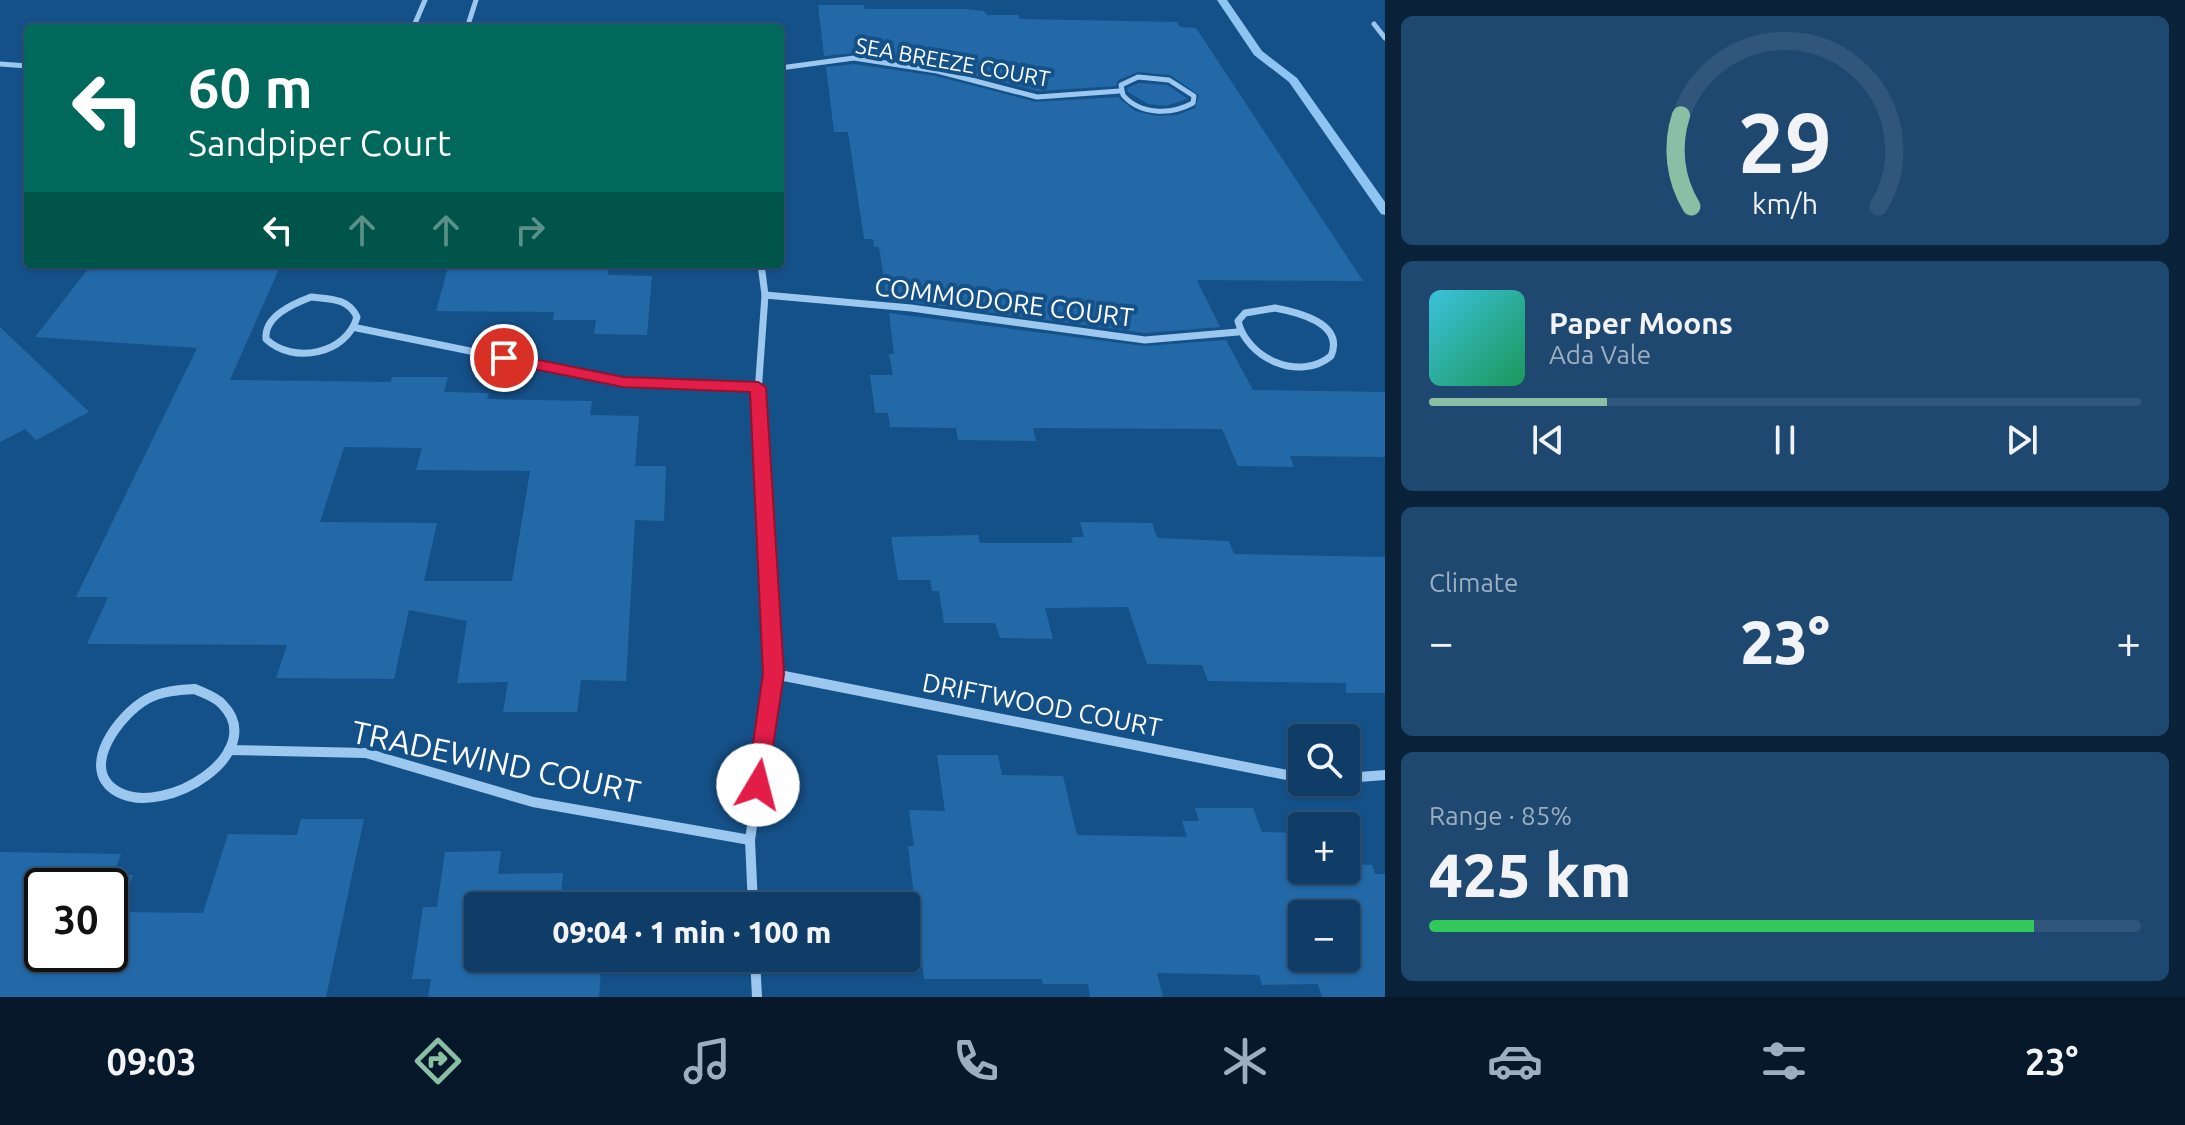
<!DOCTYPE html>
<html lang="en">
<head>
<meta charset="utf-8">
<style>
  body { margin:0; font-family:Ubuntu,sans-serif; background:#1e4870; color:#f1f3f6; height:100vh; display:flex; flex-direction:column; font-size:30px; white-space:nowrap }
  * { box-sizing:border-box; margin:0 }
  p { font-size:26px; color:#9caec0 }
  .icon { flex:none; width:44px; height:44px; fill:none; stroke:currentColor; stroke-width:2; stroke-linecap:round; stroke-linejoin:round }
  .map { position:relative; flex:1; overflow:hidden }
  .panel { display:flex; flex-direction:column; gap:16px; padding:16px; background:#092239; width:800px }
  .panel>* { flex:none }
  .guide { position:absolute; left:24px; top:24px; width:760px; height:244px; border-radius:8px; box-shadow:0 2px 6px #0004,0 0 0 2px #30567b; background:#00695c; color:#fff; overflow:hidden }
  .fabs { position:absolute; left:1288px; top:724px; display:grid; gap:16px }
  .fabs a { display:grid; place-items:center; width:72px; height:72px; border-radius:8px; background:#103d67; box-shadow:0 2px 6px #0004,0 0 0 2px #30567b; font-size:40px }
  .speed { position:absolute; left:24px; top:868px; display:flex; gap:16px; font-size:40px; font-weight:700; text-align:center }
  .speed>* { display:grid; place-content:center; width:104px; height:104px; border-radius:50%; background:#103d67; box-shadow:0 2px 6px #0004,0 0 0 2px #30567b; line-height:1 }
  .speed .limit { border:4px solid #111; border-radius:12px; background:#fff; color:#111 }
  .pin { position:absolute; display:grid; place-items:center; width:68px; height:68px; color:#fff; margin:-34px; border:4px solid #fff; border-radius:50%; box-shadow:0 2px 8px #0007 }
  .me { position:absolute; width:88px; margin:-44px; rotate:8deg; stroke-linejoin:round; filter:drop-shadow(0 0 6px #0008) }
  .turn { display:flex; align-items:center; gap:28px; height:168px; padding:0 32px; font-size:36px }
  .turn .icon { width:104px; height:104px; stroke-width:2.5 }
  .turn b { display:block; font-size:56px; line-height:68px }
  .lanes { display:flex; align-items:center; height:76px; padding:0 32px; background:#0003; justify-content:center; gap:40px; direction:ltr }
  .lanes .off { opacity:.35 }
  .big { font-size:60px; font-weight:800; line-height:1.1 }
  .panel .widget { flex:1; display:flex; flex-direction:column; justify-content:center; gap:12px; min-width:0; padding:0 28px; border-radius:12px; background:#1e4870 }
  .panel .dial { align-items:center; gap:0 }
  .dial svg { height:208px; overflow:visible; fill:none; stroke:#30567b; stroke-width:7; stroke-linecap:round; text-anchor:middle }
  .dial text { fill:#f1f3f6; stroke:none }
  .song { display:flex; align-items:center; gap:24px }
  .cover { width:96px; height:96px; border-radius:12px; background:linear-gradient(135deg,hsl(190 70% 55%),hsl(150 70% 35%)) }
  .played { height:8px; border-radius:4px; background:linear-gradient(90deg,#8abfa5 25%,#30567b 25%) }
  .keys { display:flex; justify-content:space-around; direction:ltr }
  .heat { display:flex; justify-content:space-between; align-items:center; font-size:44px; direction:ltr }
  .charge { height:12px; border-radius:6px; background:linear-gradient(90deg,#34c759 85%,#30567b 0) }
  .trip { position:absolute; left:464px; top:892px; width:456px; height:80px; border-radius:8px; background:#103d67; box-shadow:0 2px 6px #0004,0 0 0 2px #30567b; font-weight:800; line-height:80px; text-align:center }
  .dock { display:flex; height:128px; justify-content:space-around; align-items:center; background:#061829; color:#9caec0 }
  .dock .icon { width:56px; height:56px }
  .dock .active { color:#8abfa5 }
  .dock b { font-size:36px; color:#f1f3f6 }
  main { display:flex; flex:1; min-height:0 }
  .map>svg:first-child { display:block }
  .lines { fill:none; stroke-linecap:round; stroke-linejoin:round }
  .stream { fill:#8ec4f2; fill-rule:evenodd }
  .building { fill:#2369a8; fill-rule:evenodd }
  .minor-far3 { stroke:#9cc8ef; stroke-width:5 }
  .minor-far2 { stroke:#9cc8ef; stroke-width:7 }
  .minor-far1 { stroke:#9cc8ef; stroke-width:8 }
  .minor { stroke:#9cc8ef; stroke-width:10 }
  .route { fill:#e11d48; stroke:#92132f; stroke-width:2 }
  .labels { text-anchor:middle; stroke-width:8; stroke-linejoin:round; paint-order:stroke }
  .far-street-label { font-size:22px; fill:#fff; stroke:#155189 }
  .street-label { font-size:26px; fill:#fff; stroke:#155189 }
  .near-street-label { font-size:32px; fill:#fff; stroke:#155189 }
</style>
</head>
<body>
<main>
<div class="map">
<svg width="1385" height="997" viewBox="0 0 1385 997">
  <rect width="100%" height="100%" fill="#155189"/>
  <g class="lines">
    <polygon class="stream" points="1217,0 1227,0 1262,51 1297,78 1385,202 1385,215 1381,214 1289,82 1254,55"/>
  </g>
  <g class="building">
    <polygon points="818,5 864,5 865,9 966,9 984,11 987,15 1018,15 1020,19 1177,22 1180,27 1196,28 1363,281 1197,280 1220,327 1145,333 887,299 879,247 874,247 873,239 864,239 848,132 834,132 826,67 854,64 936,76 1036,102 1118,97 1135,111 1156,116 1177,115 1195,108 1199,95 1170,75 1138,72 1118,80 1116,86 1038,91 938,66 855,53 824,56"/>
    <polygon points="1139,83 1167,85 1188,99 1165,106 1148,104 1128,92 1127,88"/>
    <path d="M92,264H281L230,380L391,382L392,377H448L444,392L489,393L487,399L592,401L590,415L639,416L635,466H666L664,521L635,520L626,681L581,680L577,712H503L508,682L457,683L467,621L409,610L394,679L276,678L287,645L87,644L108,597H76L197,348L35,337ZM344,447L422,448L416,470L530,471L512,581H424L437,523L320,522Z"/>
    <polygon points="449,264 610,264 608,275 652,276 647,335 594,334 596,320 553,320 554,312 436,311"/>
    <polygon points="889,313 1144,346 1226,340 1253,390 1385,392 1385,457 1290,456 1294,467 1238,466 1222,429 1033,428 1036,441 958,440 956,428 890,427 888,413 875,413 870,375 893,375 889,354 894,354"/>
    <polygon points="0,327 89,412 36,440 25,429 0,442"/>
    <polygon points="1080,522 1152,523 1157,538 1229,541 1234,554 1385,557 1385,693 1346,693 1346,683 1208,681 1202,665 1147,664 1128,607 1045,608 1053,639 1000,638 995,623 944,623 939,591 932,591 930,580 898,580 891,537 978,535 980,543 1073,543 1071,537 1084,537"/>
    <path d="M937,755H998L1002,775L1063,776L1077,835L1187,837L1182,821H1199L1195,808H1253L1262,832L1302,833V870H1346V855L1350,864L1372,865L1375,874H1385V997H1322L1318,984L1262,985L1259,975L1157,973L1163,997H1090L1088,984H1043L1042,979H924L908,846H914L909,810L945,811ZM1302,914H1346V958H1302Z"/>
    <path d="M301,819H364L326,997H0V852L121,854L113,875H133L120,912L203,913L228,834L297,835ZM42,886H110V954H42Z"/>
    <polygon points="501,851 498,874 563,873 560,906 478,906 478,958 602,958 599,997 428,997 431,979 412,979 423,907 437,907 445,852"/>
  </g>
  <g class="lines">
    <g class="minor-far3">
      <polyline points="1374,24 1385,38"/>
      <polyline points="413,28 425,0"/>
      <polyline points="467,28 476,0"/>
      <polyline points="0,64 28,66"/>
      <polyline points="780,68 854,58 937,71 1037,97 1120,91"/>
      <path d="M1138,77L1169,80L1194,96L1193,103C1171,115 1140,115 1123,95L1121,85Z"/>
    </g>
    <g class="minor-far2">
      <polyline points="765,295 911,308 1145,340 1238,332"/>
      <path d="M311,297C330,299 348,298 357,317C347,354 293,365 266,339C264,316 293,304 311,297Z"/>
      <path d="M1275,308C1297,312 1345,323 1331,356C1300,382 1247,359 1238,321L1245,313Z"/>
      <polyline points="357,328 623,382 758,387"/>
      <polyline points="758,393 765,295 761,264"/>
    </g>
    <polyline class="minor-far1" points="758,391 773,663"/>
    <g class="minor">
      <polyline points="774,674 1302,778"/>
      <path d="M195,689C203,693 216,697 222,704C270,752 166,818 118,792C77,769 120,714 147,699C162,691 179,690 195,689Z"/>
      <polyline points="229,750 366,753 533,802 750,840"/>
      <polyline points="1346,778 1385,775"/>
      <polyline points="753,906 750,840 774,674 773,661"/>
      <polyline points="755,958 757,997"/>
    </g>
  </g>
  <polygon class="route" points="504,353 623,377 758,382 766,387 784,674 766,792 758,795 750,792 747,785 763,674 750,392 623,387 499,362 499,354"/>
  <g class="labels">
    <g class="far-street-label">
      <text transform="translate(953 62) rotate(10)" y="8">SEA BREEZE COURT</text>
    </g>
    <g class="street-label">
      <text transform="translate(1004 302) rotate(7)" y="9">COMMODORE COURT</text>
      <text transform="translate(1042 705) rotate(11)" y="9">DRIFTWOOD COURT</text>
    </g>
    <g class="near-street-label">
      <text transform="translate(496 762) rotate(12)" y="11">TRADEWIND COURT</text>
    </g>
  </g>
</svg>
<div class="fabs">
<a><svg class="icon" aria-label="search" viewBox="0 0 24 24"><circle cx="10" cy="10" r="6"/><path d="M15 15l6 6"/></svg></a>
<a>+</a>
<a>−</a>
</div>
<div class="speed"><div class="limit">30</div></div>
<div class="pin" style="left:504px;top:358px;background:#d93025"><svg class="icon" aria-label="arrive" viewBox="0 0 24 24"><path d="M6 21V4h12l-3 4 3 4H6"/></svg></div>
<svg class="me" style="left:758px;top:785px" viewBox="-20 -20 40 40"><circle r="19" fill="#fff"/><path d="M0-13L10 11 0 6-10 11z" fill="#e11d48"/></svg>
<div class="trip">09:04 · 1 min · 100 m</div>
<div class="guide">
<div class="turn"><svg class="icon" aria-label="left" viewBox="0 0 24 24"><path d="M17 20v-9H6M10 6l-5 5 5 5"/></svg><div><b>60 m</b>Sandpiper Court</div></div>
<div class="lanes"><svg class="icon" aria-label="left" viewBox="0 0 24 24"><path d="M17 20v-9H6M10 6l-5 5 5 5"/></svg><svg class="icon off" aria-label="ahead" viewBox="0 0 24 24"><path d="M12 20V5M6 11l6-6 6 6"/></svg><svg class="icon off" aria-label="ahead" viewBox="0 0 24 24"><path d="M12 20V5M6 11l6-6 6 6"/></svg><svg class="icon off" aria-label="right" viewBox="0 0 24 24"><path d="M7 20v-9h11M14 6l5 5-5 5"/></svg></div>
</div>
</div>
<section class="panel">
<div class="widget dial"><svg viewBox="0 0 100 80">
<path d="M14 69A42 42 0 1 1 86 69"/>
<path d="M14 69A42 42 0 0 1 10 34" stroke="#8abfa5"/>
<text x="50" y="56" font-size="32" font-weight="700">29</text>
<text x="50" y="72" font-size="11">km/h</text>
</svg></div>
<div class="widget">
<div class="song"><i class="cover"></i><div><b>Paper Moons</b><p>Ada Vale</p></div></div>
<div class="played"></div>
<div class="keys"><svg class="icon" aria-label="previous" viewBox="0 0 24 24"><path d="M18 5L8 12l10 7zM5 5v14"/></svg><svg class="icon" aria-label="pause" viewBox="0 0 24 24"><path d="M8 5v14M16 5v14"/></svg><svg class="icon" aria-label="next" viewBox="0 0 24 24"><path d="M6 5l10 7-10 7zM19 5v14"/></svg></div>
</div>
<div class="widget"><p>Climate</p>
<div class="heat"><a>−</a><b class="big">23°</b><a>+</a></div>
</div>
<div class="widget"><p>Range · 85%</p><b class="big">425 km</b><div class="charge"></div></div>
</section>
</main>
<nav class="dock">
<b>09:03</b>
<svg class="icon active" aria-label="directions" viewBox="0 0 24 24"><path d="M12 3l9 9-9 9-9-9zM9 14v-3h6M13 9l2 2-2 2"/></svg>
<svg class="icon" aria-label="music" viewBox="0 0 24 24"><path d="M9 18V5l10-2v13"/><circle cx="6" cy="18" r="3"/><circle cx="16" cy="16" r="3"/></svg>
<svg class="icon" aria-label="phone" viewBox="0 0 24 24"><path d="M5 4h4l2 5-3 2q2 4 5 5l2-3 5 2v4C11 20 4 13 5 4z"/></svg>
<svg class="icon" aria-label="climate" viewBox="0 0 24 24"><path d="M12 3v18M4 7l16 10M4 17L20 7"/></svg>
<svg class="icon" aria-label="car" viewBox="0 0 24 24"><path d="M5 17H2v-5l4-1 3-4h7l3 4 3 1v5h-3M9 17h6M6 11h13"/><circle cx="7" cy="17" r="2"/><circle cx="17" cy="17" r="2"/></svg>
<svg class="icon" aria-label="filters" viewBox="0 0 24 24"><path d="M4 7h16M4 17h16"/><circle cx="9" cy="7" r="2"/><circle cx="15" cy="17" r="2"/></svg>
<b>23°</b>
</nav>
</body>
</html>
